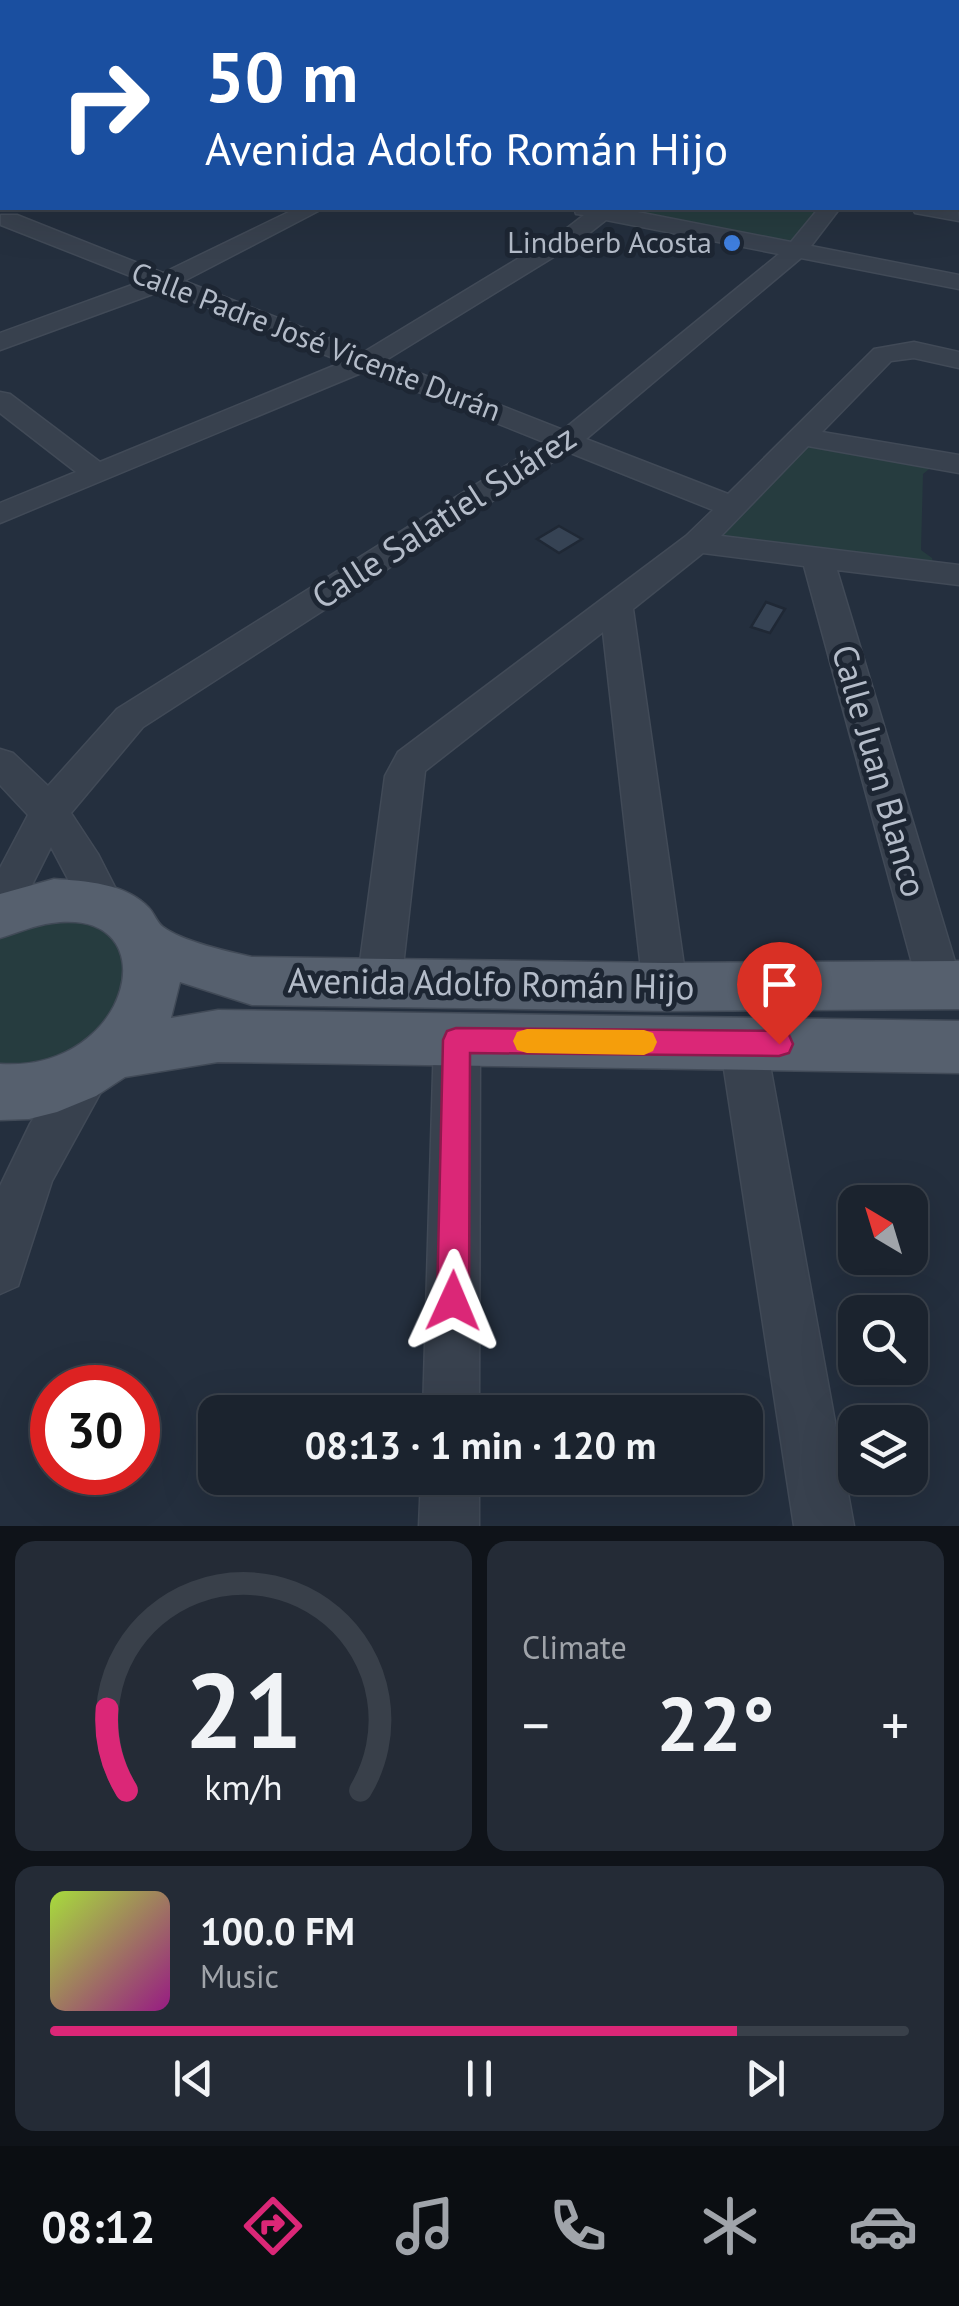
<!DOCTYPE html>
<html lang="en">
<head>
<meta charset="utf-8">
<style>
  body { margin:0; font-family:"PT Sans",sans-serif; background:#242b36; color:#f1f3f6; height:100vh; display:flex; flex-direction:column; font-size:38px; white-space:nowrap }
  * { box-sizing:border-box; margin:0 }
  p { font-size:32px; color:#a0a4aa }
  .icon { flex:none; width:55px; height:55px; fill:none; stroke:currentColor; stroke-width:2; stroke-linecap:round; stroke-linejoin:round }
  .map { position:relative; height:1526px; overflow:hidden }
  .side { display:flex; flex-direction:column; gap:15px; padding:15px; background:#0f1319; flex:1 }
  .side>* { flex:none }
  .hud { position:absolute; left:0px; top:0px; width:960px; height:210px; box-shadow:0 10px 40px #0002,0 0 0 2px #39404a; background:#1a4fa0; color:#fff; overflow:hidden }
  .needle { width:65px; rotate:322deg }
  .controls { position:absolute; left:838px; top:1185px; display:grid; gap:20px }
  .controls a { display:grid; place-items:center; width:90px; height:90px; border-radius:20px; background:#1b232e; box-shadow:0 10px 40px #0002,0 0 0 2px #39404a; font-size:50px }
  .speed { position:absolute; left:30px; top:1365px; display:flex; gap:20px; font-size:50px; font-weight:700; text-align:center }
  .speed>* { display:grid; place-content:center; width:130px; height:130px; border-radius:50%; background:#1b232e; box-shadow:0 10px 40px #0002,0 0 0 2px #39404a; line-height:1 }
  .speed .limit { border:15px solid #d22; background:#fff; color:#111 }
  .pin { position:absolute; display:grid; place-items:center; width:85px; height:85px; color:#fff; margin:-102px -42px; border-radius:50% 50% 50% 0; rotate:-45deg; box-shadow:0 0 10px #0007 }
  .pin .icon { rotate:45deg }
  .me { position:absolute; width:110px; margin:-55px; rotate:1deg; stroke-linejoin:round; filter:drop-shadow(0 0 8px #0008) }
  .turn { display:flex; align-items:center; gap:35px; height:210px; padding:0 40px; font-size:45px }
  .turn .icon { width:130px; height:130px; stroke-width:2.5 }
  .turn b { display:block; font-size:70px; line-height:85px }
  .big { font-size:75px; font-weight:700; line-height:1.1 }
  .side .tile { flex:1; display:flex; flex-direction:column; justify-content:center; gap:15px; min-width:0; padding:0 35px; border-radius:20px; background:#242b36 }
  .side .dial { align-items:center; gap:0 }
  .dial svg { height:260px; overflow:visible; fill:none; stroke:#39404a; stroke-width:7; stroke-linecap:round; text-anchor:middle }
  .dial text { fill:#f1f3f6; stroke:none }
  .song { display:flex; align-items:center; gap:30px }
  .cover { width:120px; height:120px; border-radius:15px; background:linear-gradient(135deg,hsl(80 70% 55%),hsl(310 70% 35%)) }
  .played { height:10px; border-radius:5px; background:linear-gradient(90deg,#db2777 80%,#39404a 80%) }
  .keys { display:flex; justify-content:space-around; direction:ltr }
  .heat { display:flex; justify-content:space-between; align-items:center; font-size:55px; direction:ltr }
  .side .tiles { flex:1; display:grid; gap:15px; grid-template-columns:1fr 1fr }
  .tile:last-child { grid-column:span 2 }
  .trip { position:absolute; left:198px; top:1395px; width:565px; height:100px; border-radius:20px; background:#1b232e; box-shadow:0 10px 40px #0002,0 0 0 2px #39404a; font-weight:700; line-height:100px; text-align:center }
  .dock { display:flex; height:160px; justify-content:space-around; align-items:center; background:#0b0e12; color:#a0a4aa }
  .dock .icon { width:70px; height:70px }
  .dock .active { color:#db2777 }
  .dock b { font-size:45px; color:#f1f3f6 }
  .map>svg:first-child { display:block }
  .green { fill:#263c3f }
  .building { fill:#364354; stroke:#1f2835; stroke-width:2.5 }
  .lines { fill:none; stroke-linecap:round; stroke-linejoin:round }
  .minor-casing { stroke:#414a57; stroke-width:3 }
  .major-casing { stroke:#414a57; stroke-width:3 }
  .minor { fill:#38414e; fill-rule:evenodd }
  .major { fill:#56606e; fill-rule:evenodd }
  .route { fill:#db2777; stroke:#8e194d; stroke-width:2.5 }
  .slow { fill:#f59e0b }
  .shop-dot { fill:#3f7fe0; stroke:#1d2633; stroke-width:4 }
  .labels { text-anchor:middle; stroke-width:10; stroke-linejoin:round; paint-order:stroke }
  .far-poi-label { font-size:30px; fill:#b4bcc9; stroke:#1d2633; text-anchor:end }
  .far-street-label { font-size:30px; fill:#b4bcc9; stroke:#1d2633 }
  .street-label { font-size:35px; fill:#b4bcc9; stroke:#1d2633 }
</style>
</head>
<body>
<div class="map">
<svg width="959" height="1526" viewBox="0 0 959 1526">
  <rect width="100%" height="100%" fill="#242f3e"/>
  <g class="green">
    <polygon points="620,208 820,208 797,245 621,212"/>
    <polygon points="810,446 933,466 923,474 921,550 932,558 933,562 731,541 720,534 802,448"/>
    <polygon points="53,915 112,930 136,984 87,1053 0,1069 0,929"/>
  </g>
  <g class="building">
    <polygon points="559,526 582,539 559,553 537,539"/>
    <polygon points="766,602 785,609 770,633 751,627"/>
  </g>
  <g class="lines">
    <defs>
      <g id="minor">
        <polygon points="0,0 13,0 13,2 2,2 2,6"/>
        <polygon points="256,0 272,0 272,2 257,2"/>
        <polygon points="371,0 387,0 388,2 373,2"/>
        <polygon points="483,0 499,0 501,2 485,2"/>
        <polygon points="598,0 615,0 617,2 600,2"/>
        <polygon points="704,0 721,0 723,2 706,2"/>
        <polygon points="739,0 821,0 738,2"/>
        <polygon points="934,0 953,0 955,2 936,2"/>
        <rect x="0" y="44" width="2" height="10"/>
        <rect x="958" y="47" width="1" height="10"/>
        <polygon points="959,74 959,87 958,87 958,74"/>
        <polygon points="2,110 2,122 0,123 0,111"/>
        <rect x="958" y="153" width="1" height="12"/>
        <polygon points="958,207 959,221 915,213 912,208"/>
        <path d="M297,208H324L184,281L364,352L562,232L584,215L576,214L574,208H617L791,242L819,208H840L811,246L959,275V289L801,258L586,439L728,494L874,349L914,342L959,352V368L914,358L891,361L822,432L959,455V473L808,446L721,536L959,565V585L837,570L959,975L956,999L940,1004L924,999L918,985L804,566L703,553L633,609L687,987L681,1001L665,1006L649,1001L643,987L603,632L425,771L401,984L395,997L379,1003L363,997L357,984L385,776L398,752L686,536L713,510L568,452L143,727L71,813L98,854L124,905L118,917L103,922L88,917L51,847L15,919L0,924V868L28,815L0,785V749L13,753L48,786L117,709L544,442L366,371L0,523V503L76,472L0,413V392L10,394L100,462L343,362L164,290L0,350V333L143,281L1,225V215H17L163,273ZM606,220L779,254L563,430L386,360L578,242Z"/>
        <polygon points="457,1020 473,1026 480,1040 479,1412 423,1412 434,1040 441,1026"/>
        <polygon points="743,1022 759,1028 766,1043 854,1526 794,1526 720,1043 727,1028"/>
        <polygon points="90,1049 106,1055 113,1070 52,1181 18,1286 0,1294 0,1186 30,1124 58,1078 74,1055"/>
        <polygon points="421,1478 479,1478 479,1526 419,1526"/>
      </g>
      <path id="major" d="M54,879C85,881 126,883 149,908C154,913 157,923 163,927C181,941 229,952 252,957L665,963L959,961V1009L665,1011L252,1005L180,982L171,1018L218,1010L959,1021V1073L218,1062L125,1077L96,1096L57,1112L29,1119L0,1120V1064C132,1073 171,906 52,923C35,925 17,933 0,938V894Z"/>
    </defs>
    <use href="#minor" class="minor-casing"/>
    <use href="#major" class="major-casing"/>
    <use href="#minor" class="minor"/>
    <use href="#major" class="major"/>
  </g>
  <polygon class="route" points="456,1028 779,1031 789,1035 793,1044 789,1053 779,1056 470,1053 469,1301 464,1312 453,1317 441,1312 437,1301 443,1040 447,1031"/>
  <polygon class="slow" points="527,1029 644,1030 653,1033 657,1042 653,1051 644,1055 527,1053 517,1050 513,1041 517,1032"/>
  <circle class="shop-dot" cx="732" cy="243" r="10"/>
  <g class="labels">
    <g class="far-poi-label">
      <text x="712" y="253">Lindberb Acosta</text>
    </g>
    <g class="far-street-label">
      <text transform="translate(316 342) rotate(21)" y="10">Calle Padre José Vicente Durán</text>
    </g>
    <g class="street-label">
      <text transform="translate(444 517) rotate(-33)" y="12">Calle Salatiel Suárez</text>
      <text transform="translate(879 771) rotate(74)" y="12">Calle Juan Blanco</text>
      <text transform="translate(491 984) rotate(1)" y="12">Avenida Adolfo Román Hijo</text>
    </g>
  </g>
</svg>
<div class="controls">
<a><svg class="needle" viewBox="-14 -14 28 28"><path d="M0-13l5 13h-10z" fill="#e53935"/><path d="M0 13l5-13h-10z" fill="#a0a4aa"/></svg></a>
<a><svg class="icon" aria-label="search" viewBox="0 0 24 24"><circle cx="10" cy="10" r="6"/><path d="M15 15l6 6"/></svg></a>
<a><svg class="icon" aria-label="layers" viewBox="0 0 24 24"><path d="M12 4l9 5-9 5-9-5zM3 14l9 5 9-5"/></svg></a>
</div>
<div class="speed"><div class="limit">30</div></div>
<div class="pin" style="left:779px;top:1044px;background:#d93025"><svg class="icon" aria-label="arrive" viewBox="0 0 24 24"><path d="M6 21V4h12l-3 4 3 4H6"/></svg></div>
<svg class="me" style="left:453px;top:1301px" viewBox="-20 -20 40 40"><path d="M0-17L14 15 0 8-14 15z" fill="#db2777" stroke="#fff" stroke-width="4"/></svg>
<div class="trip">08:13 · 1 min · 120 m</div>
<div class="hud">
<div class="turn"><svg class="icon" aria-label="right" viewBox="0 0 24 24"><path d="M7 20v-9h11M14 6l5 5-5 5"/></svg><div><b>50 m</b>Avenida Adolfo Román Hijo</div></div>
</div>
</div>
<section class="side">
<div class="tiles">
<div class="tile dial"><svg viewBox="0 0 100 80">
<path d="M14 69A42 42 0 1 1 86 69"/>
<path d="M14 69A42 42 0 0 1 8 44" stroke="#db2777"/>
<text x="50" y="56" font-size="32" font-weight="700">21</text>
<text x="50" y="72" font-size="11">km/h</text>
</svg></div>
<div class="tile"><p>Climate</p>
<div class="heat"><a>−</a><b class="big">22°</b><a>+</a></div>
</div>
<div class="tile">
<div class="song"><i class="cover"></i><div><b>100.0 FM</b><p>Music</p></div></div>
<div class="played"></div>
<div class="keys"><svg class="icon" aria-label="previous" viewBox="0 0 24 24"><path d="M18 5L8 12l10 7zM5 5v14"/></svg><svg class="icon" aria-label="pause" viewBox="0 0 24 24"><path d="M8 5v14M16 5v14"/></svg><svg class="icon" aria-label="next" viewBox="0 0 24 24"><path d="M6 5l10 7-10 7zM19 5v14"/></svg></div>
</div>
</div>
</section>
<nav class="dock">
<b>08:12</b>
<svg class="icon active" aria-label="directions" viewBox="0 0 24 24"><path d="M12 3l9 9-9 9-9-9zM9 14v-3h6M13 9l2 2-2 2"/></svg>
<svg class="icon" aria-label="music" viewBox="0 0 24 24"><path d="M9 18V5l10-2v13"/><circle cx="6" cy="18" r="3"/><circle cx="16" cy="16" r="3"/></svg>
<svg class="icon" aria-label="phone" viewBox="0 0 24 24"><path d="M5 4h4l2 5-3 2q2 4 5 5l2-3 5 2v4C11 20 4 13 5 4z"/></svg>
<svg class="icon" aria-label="climate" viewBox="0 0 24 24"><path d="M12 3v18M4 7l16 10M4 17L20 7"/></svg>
<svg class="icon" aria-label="car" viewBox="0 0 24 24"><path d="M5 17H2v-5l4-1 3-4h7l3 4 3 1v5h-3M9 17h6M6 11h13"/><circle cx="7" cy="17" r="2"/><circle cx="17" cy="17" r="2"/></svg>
</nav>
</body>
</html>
